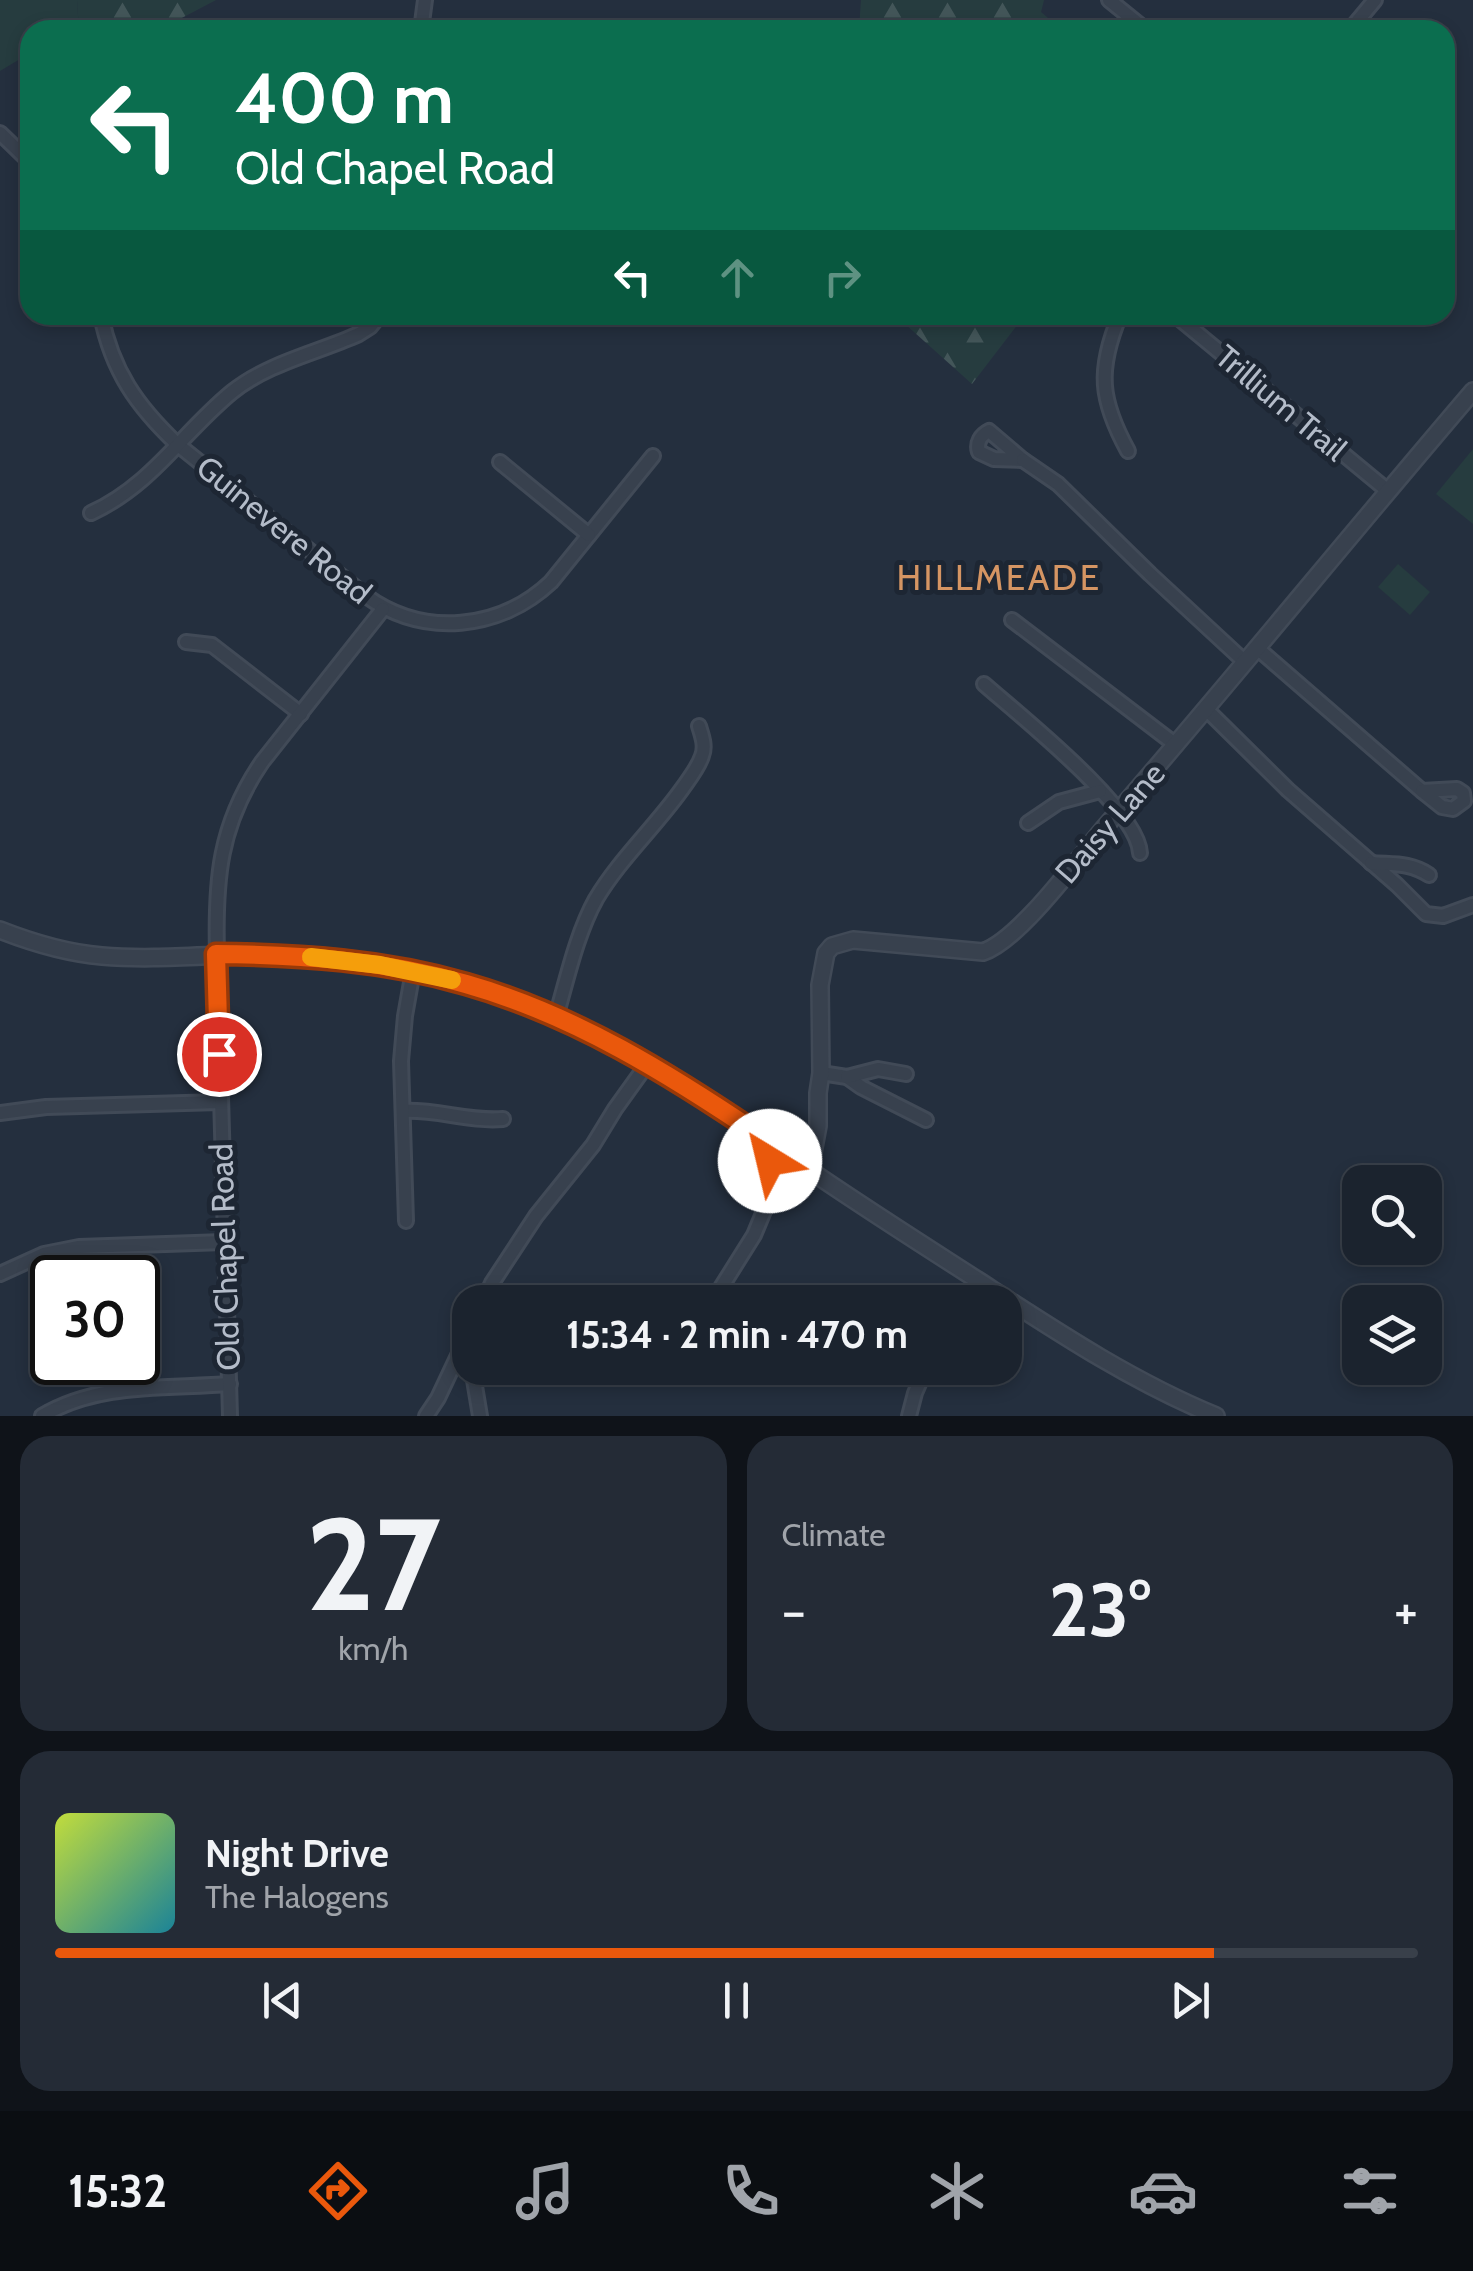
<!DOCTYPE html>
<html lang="en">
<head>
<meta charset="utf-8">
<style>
  body { margin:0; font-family:Cabin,sans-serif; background:#242b36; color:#f1f3f6; height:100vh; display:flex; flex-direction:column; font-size:38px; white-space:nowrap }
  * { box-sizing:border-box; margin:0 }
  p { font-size:32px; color:#a0a4aa }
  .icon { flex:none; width:55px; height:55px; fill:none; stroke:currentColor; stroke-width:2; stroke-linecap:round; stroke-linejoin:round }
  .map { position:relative; height:1416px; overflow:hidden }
  .side { display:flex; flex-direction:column; gap:20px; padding:20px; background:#0f1319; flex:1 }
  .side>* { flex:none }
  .banner { position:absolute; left:20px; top:20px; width:1435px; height:305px; border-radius:30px; box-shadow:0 5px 15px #0003,0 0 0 2px #39404a; background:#0b6e4f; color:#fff; overflow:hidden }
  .fabs { position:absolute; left:1342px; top:1165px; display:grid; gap:20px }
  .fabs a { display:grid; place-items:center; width:100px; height:100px; border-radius:20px; background:#1b232e; box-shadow:0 5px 15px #0003,0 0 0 2px #39404a; font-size:50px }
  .speed { position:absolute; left:30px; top:1255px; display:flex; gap:20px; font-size:50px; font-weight:700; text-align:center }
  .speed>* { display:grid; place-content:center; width:130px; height:130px; border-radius:50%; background:#1b232e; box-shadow:0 5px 15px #0003,0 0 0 2px #39404a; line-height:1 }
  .speed .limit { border:5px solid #111; border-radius:15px; background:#fff; color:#111 }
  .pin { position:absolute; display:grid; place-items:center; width:85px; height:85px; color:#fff; margin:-42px; border:5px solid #fff; border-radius:50%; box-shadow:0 2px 10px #0007 }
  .me { position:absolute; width:110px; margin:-55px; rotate:324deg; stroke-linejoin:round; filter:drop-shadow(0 0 8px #0008) }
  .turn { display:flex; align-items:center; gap:35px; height:210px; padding:0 50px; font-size:45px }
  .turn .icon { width:130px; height:130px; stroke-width:2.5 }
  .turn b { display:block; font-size:70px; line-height:85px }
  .lanes { display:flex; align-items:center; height:95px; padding:0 50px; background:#0003; justify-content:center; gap:50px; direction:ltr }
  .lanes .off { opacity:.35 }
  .big { font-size:75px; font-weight:700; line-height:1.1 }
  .side .card { flex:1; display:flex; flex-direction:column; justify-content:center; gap:15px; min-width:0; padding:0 35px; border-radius:30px; background:#242b36 }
  .side .dial { align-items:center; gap:0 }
  .dial b { font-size:130px; line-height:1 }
  .song { display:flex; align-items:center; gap:30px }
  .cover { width:120px; height:120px; border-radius:15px; background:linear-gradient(135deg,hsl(70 70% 55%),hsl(190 70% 35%)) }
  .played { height:10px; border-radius:5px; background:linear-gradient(90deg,#ea580c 85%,#39404a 85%) }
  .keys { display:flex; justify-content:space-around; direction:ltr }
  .heat { display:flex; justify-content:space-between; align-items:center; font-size:55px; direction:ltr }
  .side .tiles { flex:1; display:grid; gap:20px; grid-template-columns:1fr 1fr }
  .card:last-child { grid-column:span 2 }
  .trip { position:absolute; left:452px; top:1285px; width:570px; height:100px; border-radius:30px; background:#1b232e; box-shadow:0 5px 15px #0003,0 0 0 2px #39404a; font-weight:700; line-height:100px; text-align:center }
  .tab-bar { display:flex; height:160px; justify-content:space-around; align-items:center; background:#0b0e12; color:#a0a4aa }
  .tab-bar .icon { width:70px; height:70px }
  .tab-bar .active { color:#ea580c }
  .tab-bar b { font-size:45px; color:#f1f3f6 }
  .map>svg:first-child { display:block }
  .forest { fill:url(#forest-firs) }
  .park { fill:#263c3f }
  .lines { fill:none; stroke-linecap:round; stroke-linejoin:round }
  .minor-casing { stroke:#414a57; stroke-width:18 }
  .tertiary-casing { stroke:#414a57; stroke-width:20 }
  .minor { stroke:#38414e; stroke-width:12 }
  .tertiary { stroke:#38414e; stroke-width:15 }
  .route-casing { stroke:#983908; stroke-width:25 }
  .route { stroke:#ea580c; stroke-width:18 }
  .slow { stroke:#f59e0b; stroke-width:18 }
  .labels { text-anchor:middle; stroke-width:10; stroke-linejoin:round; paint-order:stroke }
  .street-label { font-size:32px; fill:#b4bcc9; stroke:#1d2633 }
  .neighbourhood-label { font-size:35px; letter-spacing:2.5px; fill:#d59563; stroke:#1d2633 }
</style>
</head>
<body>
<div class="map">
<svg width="1473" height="1416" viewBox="0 0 1473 1416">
  <defs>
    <pattern id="forest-firs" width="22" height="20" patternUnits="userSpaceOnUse" patternTransform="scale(2.5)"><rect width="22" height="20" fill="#263c3f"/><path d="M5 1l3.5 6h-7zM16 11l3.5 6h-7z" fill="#435659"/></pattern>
  </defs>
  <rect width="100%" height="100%" fill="#242f3e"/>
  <g class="forest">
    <polygon points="77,0 216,0 159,30 79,30"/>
    <polygon points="861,0 1044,0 1041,12 1062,30 859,30"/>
    <polygon points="895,315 1025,315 972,384"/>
  </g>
  <g class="park">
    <polygon points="0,0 77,0 79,30 30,30 30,53 0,71"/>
    <polygon points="1473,449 1473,524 1436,494"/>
    <polygon points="1398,564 1430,592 1410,615 1378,587"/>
  </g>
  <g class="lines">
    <defs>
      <g id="minor">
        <polyline points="1109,0 1146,30"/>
        <polyline points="421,30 425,0"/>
        <polyline points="1350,30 1375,0"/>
        <polyline points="0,133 30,162"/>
        <path d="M101,315C112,371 137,406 177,444L366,596C424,638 500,630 551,582L653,456"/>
        <path d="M1120,315C1097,370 1100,400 1128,451"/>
        <polyline points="1175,315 1388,491"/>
        <path d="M989,431L1023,460L994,459L979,452C976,443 981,435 989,431Z"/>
        <polyline points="1023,460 1058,484 1150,574 1245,662"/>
        <polyline points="500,462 589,535"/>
        <path d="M91,513C152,485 182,433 232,392C268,363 317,353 359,334L370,327L379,316"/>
        <polyline points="1012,620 1176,745"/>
        <polyline points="186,642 212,645 301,714"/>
        <polyline points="1257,648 1422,791"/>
        <path d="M984,684C1019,715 1138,809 1140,853"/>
        <polyline points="1206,709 1288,790 1397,885 1426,914 1443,916 1473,905"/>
        <polygon points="1457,789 1463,793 1464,801 1453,809 1442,807 1422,791"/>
        <polyline points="1028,823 1059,802 1100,791"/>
        <path d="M1371,863C1393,865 1409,862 1429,875"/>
        <path d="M556,1017C567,979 577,933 596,899C619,860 655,827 682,789C689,779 698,768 702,756C706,746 702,736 699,726"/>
        <polyline points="821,1073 847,1077 861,1087 926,1120"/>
        <polyline points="847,1077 878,1069 906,1074"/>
        <path d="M403,1111C437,1109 469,1122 503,1119"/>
        <polyline points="0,1113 46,1107 220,1102"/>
        <polyline points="406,1221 401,1061 405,1016 413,971"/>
        <polyline points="0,1274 44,1254 79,1247 224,1242"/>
        <polyline points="483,1302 492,1283 536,1216 593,1145 615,1109 648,1063"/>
        <polyline points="712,1302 754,1235 764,1211 773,1145"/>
        <polyline points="973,1302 985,1285"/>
        <polyline points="472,1368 480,1416"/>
        <polyline points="677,1368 685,1368"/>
        <path d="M42,1416C99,1382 166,1389 230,1384"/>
        <path d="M230,1416L217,954C215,880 219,825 262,762L383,609"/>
        <polyline points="426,1416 438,1398 462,1347 470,1339"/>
        <polyline points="909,1416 915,1393 926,1368"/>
      </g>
      <g id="tertiary">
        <path d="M0,930C33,943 67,953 102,956C160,961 219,953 277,954C365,956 453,975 535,1008C632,1046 716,1106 802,1165C860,1205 920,1243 979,1281C1056,1331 1131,1381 1216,1416"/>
        <path d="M806,1168L812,1158L818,1126V1093L821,1073L820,985L826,953L832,946L853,940L983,952C1019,940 1077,860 1104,828C1229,684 1349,536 1473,391"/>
      </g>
    </defs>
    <use href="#minor" class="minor-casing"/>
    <use href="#tertiary" class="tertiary-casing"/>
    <use href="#minor" class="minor"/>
    <use href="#tertiary" class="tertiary"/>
  </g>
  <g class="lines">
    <defs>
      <path id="route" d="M219,1054L216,954C301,955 384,960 466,984C575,1015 671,1075 764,1138L772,1145L770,1161"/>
    </defs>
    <use href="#route" class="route-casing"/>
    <use href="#route" class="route"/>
    <polyline class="slow" points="311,957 380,965 452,980"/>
  </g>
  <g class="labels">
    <g class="street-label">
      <text transform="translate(1281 403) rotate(40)" y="11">Trillium Trail</text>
      <text transform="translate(284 530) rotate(39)" y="11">Guinevere Road</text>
      <text transform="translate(1110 823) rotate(-49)" y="11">Daisy Lane</text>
      <text transform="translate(225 1257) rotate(-92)" y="11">Old Chapel Road</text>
    </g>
    <g class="neighbourhood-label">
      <text x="999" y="590">HILLMEADE</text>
    </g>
  </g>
</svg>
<div class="fabs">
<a><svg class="icon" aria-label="search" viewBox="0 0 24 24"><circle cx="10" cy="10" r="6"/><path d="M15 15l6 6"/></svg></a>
<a><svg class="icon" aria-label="layers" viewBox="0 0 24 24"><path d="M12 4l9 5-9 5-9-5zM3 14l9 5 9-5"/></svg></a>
</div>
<div class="speed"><div class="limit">30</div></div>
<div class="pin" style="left:219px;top:1054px;background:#d93025"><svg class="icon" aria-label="arrive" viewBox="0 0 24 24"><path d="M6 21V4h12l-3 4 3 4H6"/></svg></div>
<svg class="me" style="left:770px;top:1161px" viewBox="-20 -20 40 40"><circle r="19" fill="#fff"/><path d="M0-13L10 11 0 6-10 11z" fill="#ea580c"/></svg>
<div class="trip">15:34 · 2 min · 470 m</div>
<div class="banner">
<div class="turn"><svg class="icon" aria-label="left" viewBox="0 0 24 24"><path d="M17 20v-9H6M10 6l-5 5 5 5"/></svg><div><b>400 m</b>Old Chapel Road</div></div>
<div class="lanes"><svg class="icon" aria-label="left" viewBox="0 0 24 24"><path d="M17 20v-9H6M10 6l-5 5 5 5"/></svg><svg class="icon off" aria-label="ahead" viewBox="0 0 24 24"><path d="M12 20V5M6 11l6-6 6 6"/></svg><svg class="icon off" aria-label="right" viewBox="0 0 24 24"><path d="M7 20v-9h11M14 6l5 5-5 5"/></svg></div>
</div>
</div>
<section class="side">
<div class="tiles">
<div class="card dial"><b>27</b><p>km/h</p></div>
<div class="card"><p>Climate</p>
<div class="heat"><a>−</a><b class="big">23°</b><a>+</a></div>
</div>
<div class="card">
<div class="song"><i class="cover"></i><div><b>Night Drive</b><p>The Halogens</p></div></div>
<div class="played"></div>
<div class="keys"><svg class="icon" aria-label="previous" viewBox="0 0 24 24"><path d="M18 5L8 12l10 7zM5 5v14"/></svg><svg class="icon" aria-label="pause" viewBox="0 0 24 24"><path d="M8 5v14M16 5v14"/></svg><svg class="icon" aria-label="next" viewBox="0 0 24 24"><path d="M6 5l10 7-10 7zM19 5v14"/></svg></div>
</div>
</div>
</section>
<nav class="tab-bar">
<b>15:32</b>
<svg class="icon active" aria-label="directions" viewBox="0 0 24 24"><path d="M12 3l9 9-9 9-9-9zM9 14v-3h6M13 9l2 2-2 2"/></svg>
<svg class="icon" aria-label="music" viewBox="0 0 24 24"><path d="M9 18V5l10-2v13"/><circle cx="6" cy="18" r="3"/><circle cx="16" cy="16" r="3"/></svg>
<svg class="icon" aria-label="phone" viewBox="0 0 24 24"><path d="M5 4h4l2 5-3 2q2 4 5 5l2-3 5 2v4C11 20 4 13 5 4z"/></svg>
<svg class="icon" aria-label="climate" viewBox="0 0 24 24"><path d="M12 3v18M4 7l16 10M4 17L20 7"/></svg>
<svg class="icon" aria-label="car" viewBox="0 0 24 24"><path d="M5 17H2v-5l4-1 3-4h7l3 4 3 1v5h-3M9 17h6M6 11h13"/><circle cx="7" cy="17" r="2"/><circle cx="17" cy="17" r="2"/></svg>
<svg class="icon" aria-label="filters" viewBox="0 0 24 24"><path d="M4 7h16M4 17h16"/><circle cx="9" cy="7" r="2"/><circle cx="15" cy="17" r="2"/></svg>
</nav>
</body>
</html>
